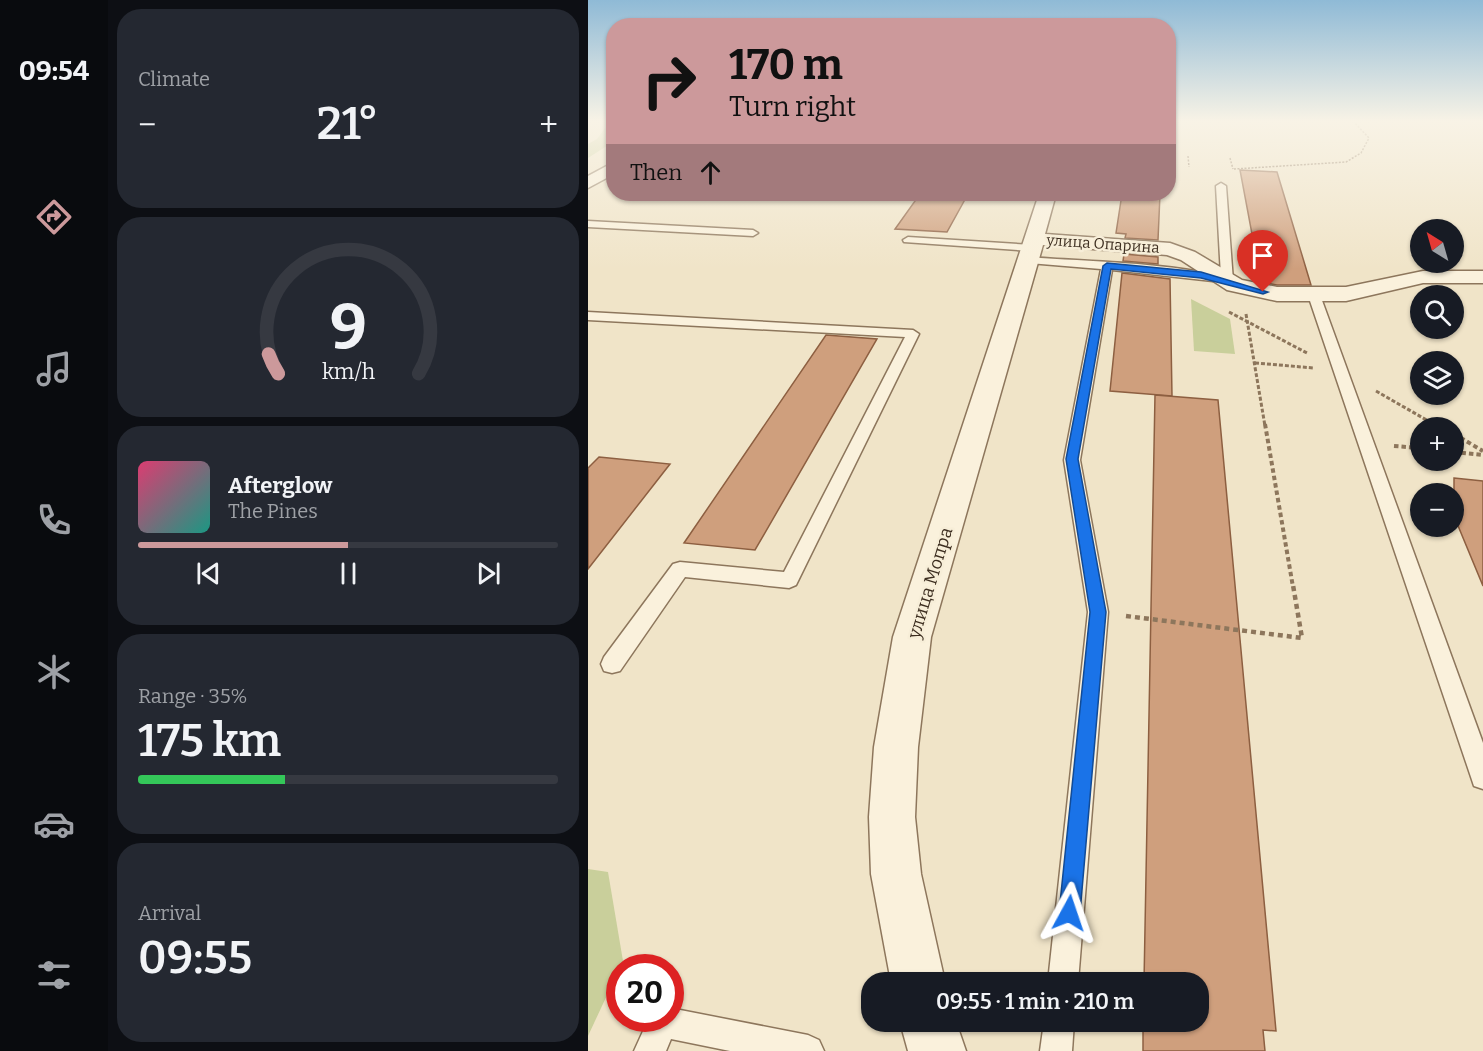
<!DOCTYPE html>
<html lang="en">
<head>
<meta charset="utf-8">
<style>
  body { margin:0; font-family:Bitter,serif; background:#242831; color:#f1f3f6; height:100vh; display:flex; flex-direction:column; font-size:22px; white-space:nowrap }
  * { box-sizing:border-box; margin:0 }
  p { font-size:20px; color:#9ea1a6 }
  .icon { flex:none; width:33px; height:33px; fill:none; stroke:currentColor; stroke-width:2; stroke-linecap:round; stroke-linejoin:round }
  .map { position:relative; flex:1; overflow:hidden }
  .panel { display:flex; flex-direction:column; gap:9px; padding:9px; background:#0d0f14; width:480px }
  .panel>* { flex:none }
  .top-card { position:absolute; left:18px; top:18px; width:570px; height:183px; border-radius:24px; box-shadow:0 2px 4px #0004; background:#cc999b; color:#111; overflow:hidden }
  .needle { width:39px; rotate:323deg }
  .controls { position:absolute; left:822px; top:219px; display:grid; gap:12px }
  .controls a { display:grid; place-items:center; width:54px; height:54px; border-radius:50%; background:#171b24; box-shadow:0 2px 4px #0004; font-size:30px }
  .speed { position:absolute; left:18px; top:954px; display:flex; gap:12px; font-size:30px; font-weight:700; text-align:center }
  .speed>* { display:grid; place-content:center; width:78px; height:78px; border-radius:50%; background:#171b24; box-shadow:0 2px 4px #0004; line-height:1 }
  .speed .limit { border:9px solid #d22; background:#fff; color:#111 }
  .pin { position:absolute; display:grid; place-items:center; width:51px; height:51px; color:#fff; margin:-62px -26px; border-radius:50% 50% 50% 0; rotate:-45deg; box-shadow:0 0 6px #0007 }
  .pin .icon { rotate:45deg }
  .me { position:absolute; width:66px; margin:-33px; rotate:5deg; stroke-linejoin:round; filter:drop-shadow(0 0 4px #0008) }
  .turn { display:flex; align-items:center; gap:21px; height:126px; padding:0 24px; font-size:27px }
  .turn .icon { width:78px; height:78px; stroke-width:2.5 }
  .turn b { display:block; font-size:42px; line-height:51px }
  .then { display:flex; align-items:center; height:57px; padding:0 24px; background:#0003; gap:12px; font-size:22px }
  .big { font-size:45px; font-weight:600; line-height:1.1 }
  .panel .widget { flex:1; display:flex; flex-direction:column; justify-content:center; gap:9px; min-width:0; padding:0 21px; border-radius:24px; background:#242831 }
  .panel .dial { align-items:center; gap:0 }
  .dial svg { height:156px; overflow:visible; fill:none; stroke:#363941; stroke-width:7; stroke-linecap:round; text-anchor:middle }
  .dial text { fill:#f1f3f6; stroke:none }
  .song { display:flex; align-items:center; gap:18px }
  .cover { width:72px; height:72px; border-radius:9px; background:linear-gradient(135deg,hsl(340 70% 55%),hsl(170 70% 35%)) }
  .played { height:6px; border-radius:3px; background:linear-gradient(90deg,#cc999b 50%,#363941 50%) }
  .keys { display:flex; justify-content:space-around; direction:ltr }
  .heat { display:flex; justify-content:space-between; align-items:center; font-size:33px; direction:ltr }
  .charge { height:9px; border-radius:4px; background:linear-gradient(90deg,#34c759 35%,#363941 0) }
  .trip { position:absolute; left:273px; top:972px; width:348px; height:60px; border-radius:24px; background:#171b24; box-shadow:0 2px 4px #0004; font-weight:600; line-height:60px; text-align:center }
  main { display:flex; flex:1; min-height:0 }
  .dock { display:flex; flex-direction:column; width:108px; justify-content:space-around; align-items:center; background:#090b0e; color:#9ea1a6 }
  .dock .icon { width:42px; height:42px }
  .dock .current { color:#cc999b }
  .dock b { font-size:27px; color:#f1f3f6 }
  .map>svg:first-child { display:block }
  .green { fill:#c9cf9b }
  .building { fill:#cf9f7d; stroke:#8d5f41; stroke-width:1.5 }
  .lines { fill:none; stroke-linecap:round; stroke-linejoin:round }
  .service-casing { stroke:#8d765c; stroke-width:3 }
  .minor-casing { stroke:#8d765c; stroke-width:3 }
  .path-far3 { stroke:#8d765c; stroke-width:1.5; stroke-dasharray:2 1.5; stroke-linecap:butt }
  .path-far2 { stroke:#8d765c; stroke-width:3; stroke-dasharray:4 2; stroke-linecap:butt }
  .path-far1 { stroke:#8d765c; stroke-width:4; stroke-dasharray:4.5 3; stroke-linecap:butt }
  .path { stroke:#8d765c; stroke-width:4.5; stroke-dasharray:5 4; stroke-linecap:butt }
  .service { fill:#faf1dc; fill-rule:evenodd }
  .minor { fill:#faf1dc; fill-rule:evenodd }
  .route { fill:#1a73e8; stroke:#114b97; stroke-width:1.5 }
  .labels { text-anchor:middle; stroke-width:5; stroke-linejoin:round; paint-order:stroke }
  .far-street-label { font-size:15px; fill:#3d2e20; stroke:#f7eed8 }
  .street-label { font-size:18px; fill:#3d2e20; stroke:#f7eed8 }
</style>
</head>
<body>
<main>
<nav class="dock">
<b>09:54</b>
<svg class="icon current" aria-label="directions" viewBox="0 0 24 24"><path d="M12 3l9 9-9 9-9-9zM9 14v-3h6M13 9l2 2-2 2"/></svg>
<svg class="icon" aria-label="music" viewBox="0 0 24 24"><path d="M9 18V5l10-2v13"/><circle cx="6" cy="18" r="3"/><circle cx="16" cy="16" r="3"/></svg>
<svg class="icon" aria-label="phone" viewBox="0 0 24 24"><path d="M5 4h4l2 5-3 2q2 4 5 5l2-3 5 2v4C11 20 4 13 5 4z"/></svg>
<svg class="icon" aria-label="climate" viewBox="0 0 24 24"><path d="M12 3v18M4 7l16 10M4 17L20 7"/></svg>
<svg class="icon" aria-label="car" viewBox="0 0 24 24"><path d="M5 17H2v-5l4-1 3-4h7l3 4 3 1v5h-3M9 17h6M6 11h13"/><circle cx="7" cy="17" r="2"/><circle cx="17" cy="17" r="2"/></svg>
<svg class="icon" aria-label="filters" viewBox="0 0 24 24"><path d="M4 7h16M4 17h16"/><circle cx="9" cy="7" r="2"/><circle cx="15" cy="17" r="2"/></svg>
</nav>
<section class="panel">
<div class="widget"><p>Climate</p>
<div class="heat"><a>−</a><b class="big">21°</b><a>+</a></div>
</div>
<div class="widget dial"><svg viewBox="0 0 100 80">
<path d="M14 69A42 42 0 1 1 86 69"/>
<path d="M14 69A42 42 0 0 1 9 59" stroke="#cc999b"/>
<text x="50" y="56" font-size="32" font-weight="700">9</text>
<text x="50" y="72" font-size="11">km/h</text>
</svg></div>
<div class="widget">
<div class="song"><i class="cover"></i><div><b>Afterglow</b><p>The Pines</p></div></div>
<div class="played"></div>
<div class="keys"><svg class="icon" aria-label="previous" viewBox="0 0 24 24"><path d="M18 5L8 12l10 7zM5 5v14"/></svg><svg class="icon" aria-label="pause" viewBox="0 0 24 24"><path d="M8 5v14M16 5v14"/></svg><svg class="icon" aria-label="next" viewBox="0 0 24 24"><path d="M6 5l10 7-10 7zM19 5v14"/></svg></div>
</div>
<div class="widget"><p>Range · 35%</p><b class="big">175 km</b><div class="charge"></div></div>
<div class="widget"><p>Arrival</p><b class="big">09:55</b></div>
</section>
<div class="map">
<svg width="895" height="1051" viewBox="0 0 895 1051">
  <rect width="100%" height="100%" fill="#f0e4c8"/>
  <g class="green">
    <polygon points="25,123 25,142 0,158 0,144 9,139 20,124"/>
    <polygon points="603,299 642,319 647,354 606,351"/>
    <polygon points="0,869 20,872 35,961 0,1036"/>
  </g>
  <g class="building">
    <polygon points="652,170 689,172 723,285 689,285 673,282"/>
    <polygon points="332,194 380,194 359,232 307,229"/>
    <polygon points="534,194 572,194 570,240 537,238 538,234 528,233"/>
    <polygon points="536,254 570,257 570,264 535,261"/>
    <polygon points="534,273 582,279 584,396 522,391"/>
    <polygon points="238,335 289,339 167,550 96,543"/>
    <polygon points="567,395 630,400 688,1031 675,1030 677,1051 555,1051 555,1022 610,1022 610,982 556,982"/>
    <polygon points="11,457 82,464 0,569 0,468"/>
    <polygon points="866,478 895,481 895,586 866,516"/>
  </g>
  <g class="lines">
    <defs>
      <g id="service">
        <path d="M633,183L638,186L645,281L643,283L524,270L492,460L520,612L490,982H460L500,612L476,460L513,269L441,263L435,260L441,257C504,262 571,262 633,276L628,186Z"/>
        <polygon points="0,221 165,230 170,233 165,236 0,227"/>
        <polygon points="320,237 444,245 449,248 444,251 316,242 315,240"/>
        <polygon points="726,291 732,295 895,743 895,789 886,786 883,777 720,295"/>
        <polygon points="0,312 325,330 331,334 208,585 201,588 97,577 32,671 24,673 16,671 13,664 16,657 85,564 92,562 196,572 317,337 0,320"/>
        <polygon points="82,1008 220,1035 231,1040 236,1051 142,1051 83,1039 78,1051 46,1051 61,1018 82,1018"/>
        <polygon points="456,1022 486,1022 484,1051 452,1051"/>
      </g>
      <g id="minor">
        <polygon points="26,162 26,174 0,188 0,176"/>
        <polygon points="451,194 468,194 457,234 582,243 607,252 654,280 689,287 758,287 835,271 895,271 895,283 835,283 758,301 689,301 639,290 593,260 579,255 455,245 343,637 330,747 327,817 333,874 357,982 303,982 283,874 281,817 286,747 305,637"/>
        <polygon points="312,1022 368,1022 378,1051 320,1051"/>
      </g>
    </defs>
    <use href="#service" class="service-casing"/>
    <use href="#minor" class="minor-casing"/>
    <g class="path-far3">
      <polyline points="600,156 601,167"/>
      <polyline points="642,158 645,169"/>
      <polyline points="646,169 758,162 773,153 781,138 766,122"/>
    </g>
    <g class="path-far2">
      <polyline points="641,312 719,353"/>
      <polyline points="658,314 677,426"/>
      <polyline points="667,363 726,368"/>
      <polyline points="788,391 849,426"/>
    </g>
    <g class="path-far1">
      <polyline points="677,424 705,587"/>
      <polyline points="847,424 853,428"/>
      <polyline points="866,434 895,451"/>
      <polyline points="806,446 832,448"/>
      <polyline points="866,452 895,455"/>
    </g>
    <polyline class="path" points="538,616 714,638 705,585"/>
    <use href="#service" class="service"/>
    <use href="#minor" class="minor"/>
  </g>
  <linearGradient id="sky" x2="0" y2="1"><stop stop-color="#8fbad6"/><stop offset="0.45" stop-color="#f8f3e6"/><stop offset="1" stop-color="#f8f3e6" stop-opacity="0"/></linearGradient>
  <rect width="895" height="269" fill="url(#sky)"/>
  <polygon class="route" points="519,263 613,272 680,292 675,294 613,278 523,269 490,459 518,612 492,913 489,921 481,924 474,921 471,913 502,612 478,459 515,266"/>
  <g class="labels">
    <g class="far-street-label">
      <text transform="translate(515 244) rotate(4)" y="5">улица Опарина</text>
    </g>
    <g class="street-label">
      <text transform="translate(342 583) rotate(-73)" y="6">улица Мопра</text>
    </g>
  </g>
</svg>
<div class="controls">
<a><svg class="needle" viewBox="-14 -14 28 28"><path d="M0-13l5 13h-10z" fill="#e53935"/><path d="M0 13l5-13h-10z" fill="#9ea1a6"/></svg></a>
<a><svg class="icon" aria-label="search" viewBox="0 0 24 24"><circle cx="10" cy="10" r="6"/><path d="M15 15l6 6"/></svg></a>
<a><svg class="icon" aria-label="layers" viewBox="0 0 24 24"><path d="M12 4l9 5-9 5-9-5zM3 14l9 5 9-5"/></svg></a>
<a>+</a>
<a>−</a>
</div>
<div class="speed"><div class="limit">20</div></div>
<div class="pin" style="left:675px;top:292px;background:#d93025"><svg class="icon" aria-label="arrive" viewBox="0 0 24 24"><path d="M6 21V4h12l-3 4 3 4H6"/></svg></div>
<svg class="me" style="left:481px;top:913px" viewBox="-20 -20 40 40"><path d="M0-17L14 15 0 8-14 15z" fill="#1a73e8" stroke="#fff" stroke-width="4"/></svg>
<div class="trip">09:55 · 1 min · 210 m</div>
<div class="top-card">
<div class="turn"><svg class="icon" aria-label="right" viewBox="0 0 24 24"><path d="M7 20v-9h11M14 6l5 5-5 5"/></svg><div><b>170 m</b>Turn right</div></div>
<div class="then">Then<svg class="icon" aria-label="ahead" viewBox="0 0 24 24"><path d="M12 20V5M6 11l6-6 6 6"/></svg></div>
</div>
</div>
</main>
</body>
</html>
